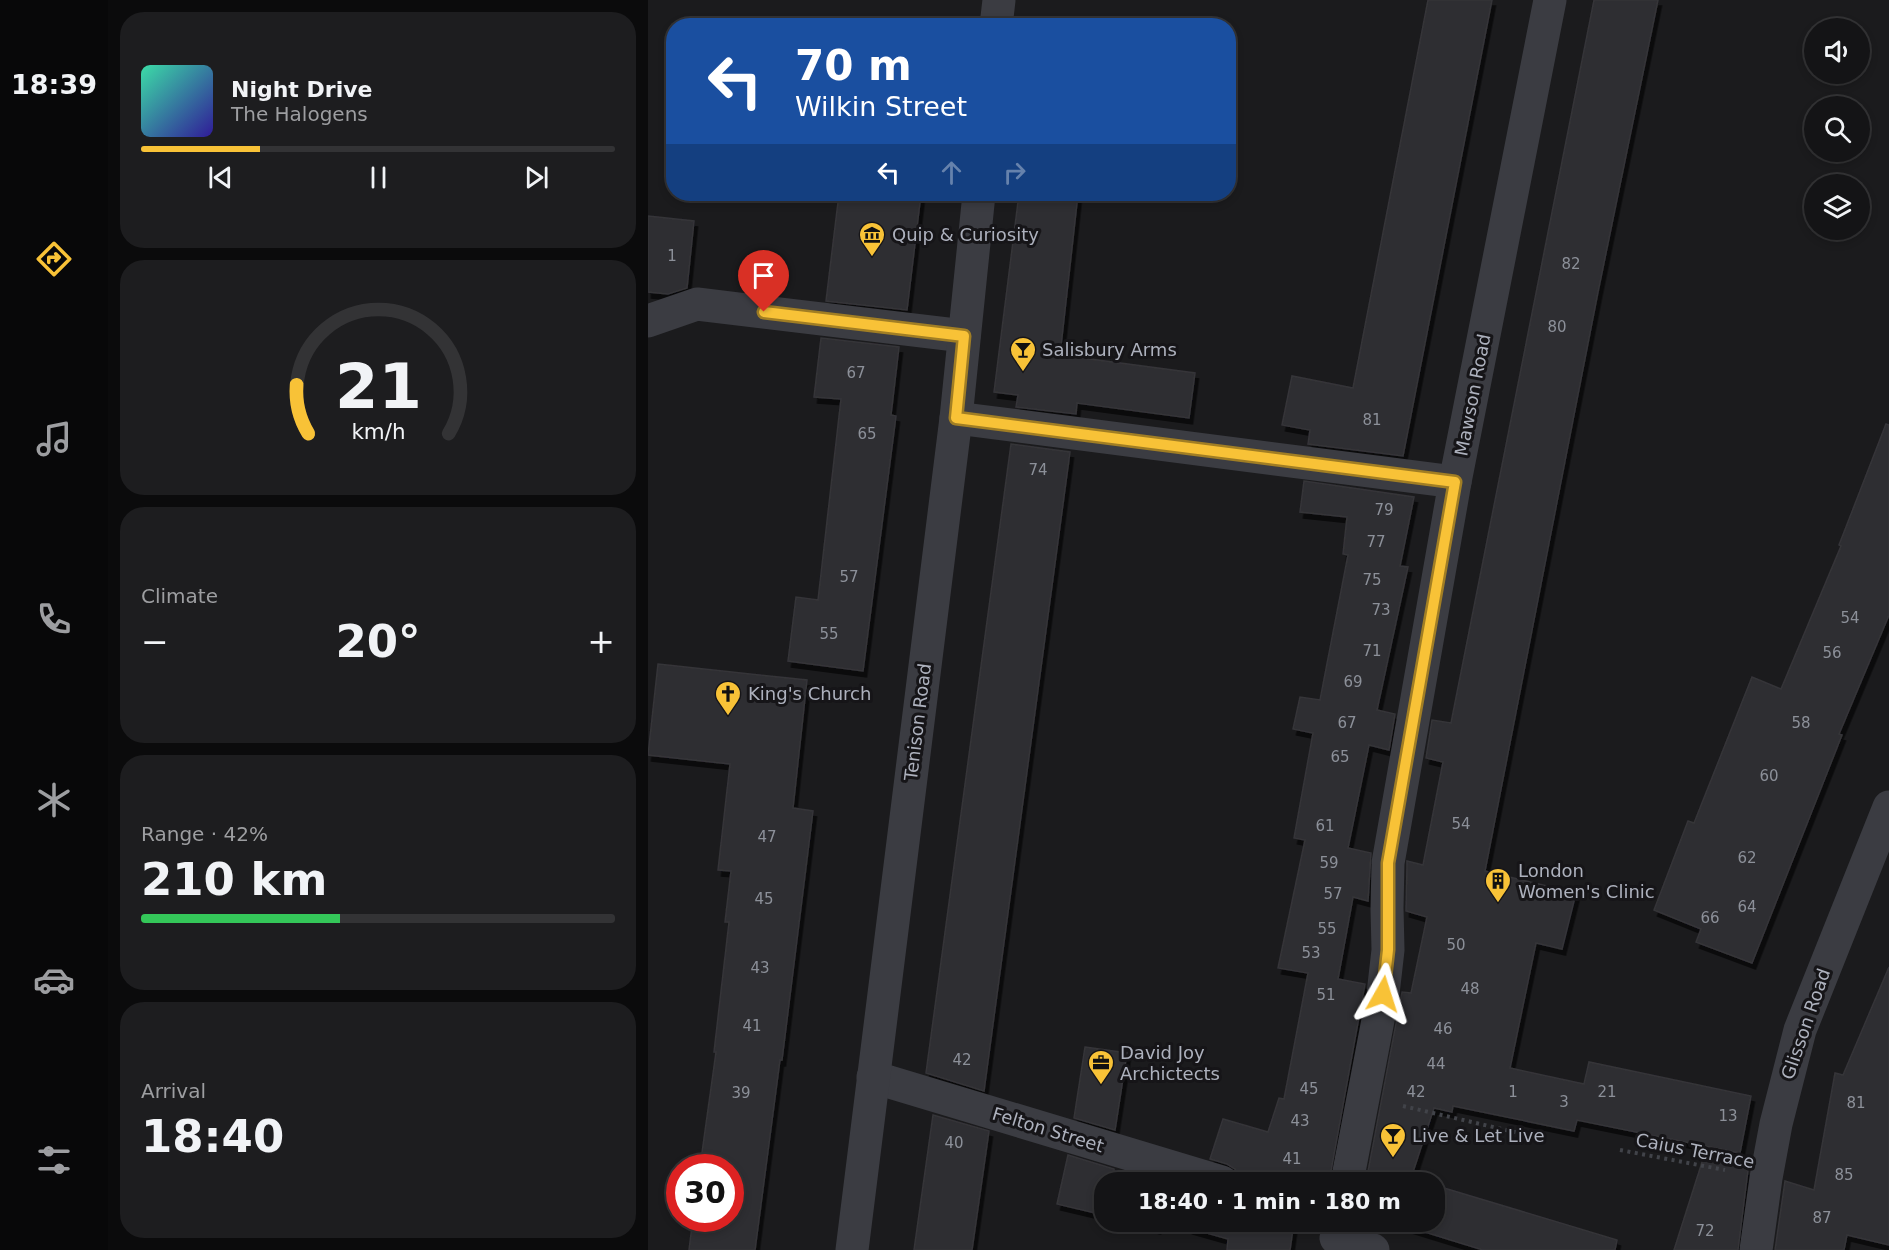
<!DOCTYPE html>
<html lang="en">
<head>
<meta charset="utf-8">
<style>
  body { margin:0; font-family:"DejaVu Sans",sans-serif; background:#1d1d1f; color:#f1f3f6; height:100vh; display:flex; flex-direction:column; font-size:22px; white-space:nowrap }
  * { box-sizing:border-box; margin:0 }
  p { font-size:20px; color:#9d9ea1 }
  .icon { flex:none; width:33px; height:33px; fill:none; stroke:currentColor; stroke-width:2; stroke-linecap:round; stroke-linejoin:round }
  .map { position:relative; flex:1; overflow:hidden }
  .details { display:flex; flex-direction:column; gap:12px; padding:12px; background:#0b0b0c; width:540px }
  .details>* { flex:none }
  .guide { position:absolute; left:18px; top:18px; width:570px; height:183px; border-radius:24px; box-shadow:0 3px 9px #0003,0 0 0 2px #333335; background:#1a4fa0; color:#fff; overflow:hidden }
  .fabs { position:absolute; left:1156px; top:18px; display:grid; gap:12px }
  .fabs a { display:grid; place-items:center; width:66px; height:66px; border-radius:50%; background:#141416; box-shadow:0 3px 9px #0003,0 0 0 2px #333335; font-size:30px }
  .speed { position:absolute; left:18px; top:1154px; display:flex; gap:12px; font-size:30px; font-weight:700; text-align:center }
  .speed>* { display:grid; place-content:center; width:78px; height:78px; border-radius:50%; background:#141416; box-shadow:0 3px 9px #0003,0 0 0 2px #333335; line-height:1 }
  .speed .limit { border:9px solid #d22; background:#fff; color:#111 }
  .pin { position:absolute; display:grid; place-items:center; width:51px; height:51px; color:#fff; margin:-62px -26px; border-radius:50% 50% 50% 0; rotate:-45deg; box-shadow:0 0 6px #0007 }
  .pin .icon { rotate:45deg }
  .me { position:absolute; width:66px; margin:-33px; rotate:6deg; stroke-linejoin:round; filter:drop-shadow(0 0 4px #0008) }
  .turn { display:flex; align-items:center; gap:21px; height:126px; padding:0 30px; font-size:27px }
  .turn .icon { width:78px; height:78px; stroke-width:2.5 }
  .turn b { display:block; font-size:42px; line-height:51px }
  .lanes { display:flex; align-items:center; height:57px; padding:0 30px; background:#0003; justify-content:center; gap:30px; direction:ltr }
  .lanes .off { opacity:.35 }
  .big { font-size:45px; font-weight:700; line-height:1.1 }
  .details .widget { flex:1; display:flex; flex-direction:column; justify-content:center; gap:9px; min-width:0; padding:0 21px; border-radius:24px; background:#1d1d1f }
  .details .dial { align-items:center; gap:0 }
  .dial svg { height:156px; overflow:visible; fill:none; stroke:#333335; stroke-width:7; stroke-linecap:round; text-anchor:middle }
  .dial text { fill:#f1f3f6; stroke:none }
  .song { display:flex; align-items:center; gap:18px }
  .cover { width:72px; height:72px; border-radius:9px; background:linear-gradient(135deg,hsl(160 70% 55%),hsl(250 70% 35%)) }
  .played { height:6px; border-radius:3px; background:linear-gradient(90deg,#f8c237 25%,#333335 25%) }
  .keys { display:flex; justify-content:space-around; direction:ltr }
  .heat { display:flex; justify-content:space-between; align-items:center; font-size:33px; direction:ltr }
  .charge { height:9px; border-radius:4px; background:linear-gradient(90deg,#34c759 42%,#333335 0) }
  .trip { position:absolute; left:446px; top:1172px; width:351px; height:60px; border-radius:24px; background:#141416; box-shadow:0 3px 9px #0003,0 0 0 2px #333335; font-weight:700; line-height:60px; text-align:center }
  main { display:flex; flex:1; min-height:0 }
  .tabs { display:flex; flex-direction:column; width:108px; justify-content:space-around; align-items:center; background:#080809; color:#9d9ea1 }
  .tabs .icon { width:42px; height:42px }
  .tabs .current { color:#f8c237 }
  .tabs b { font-size:27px; color:#f1f3f6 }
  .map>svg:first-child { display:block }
  .building { fill:#2e2e31; stroke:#353439; stroke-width:1.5; filter:url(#shadow) }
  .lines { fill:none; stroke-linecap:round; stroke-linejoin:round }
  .path { stroke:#414349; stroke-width:4; stroke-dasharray:3 4.5; stroke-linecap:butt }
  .minor { stroke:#3b3c42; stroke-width:33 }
  .route-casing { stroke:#a17e24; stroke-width:15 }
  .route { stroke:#f8c237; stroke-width:10 }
  .labels { text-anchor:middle; stroke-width:6; stroke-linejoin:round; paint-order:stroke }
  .number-label { font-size:15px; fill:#8c9099 }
  .poi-label { font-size:18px; fill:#adb1bd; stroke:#161518; text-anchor:start }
  .street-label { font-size:18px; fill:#adb1bd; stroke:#161518 }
</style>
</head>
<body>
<main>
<nav class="tabs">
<b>18:39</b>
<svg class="icon current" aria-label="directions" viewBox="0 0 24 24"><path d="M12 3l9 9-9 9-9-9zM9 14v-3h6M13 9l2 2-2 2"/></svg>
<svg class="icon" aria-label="music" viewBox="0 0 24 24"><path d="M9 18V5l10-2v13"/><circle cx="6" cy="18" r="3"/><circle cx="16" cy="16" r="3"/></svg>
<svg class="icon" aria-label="phone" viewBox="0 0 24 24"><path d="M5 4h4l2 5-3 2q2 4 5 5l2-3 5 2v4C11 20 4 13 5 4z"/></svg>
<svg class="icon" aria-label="climate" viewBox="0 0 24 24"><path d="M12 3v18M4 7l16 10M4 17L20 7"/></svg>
<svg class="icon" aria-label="car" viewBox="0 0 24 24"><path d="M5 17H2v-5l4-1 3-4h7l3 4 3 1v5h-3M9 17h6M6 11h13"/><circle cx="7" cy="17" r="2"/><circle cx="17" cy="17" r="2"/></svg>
<svg class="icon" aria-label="filters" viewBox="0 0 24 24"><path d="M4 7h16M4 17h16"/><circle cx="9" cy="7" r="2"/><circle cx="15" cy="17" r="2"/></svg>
</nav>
<section class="details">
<div class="widget">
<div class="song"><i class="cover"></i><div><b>Night Drive</b><p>The Halogens</p></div></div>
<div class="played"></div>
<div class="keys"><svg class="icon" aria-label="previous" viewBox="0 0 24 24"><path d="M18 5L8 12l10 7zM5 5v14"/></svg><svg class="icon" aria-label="pause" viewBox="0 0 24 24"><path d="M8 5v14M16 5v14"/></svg><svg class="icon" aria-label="next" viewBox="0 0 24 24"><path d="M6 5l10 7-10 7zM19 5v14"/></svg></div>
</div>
<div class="widget dial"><svg viewBox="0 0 100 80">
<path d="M14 69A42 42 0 1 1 86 69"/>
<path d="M14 69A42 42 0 0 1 8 44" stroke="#f8c237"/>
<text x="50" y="56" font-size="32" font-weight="700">21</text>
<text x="50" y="72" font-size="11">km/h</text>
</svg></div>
<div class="widget"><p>Climate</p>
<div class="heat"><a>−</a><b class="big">20°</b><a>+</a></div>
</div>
<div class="widget"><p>Range · 42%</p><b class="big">210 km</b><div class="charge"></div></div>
<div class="widget"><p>Arrival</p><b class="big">18:40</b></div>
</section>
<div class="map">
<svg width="1241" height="1250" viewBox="0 0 1241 1250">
  <defs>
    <filter id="shadow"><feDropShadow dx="3.5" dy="6" stdDeviation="0" flood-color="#0009"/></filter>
  </defs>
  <rect width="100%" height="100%" fill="#1b1b1d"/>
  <g class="building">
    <polygon points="780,0 844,0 755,456 660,444 662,430 634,425 644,376 705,388"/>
    <polygon points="946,0 1010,0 950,292 837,871 928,893 914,949 888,943 862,1068 936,1084 941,1062 1103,1096 1092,1153 929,1120 926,1131 805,1106 804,1112 786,1108 763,1178 775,1182 718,1182 754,992 763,993 779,917 758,911 759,865 759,861 775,865 795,762 778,758 784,720 803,723"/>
    <polygon points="191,194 273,194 259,310 178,301"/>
    <polygon points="371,194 430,194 412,355 547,373 541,418 429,403 428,414 368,407 370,395 346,392"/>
    <polygon points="0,216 46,221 39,288 20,294 0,292"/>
    <polygon points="173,338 251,347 243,415 248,416 215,671 140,661 148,597 170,600 193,399 166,397"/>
    <polygon points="1238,424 1241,425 1241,615 1191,734 1194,735 1104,963 1048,942 1053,929 1006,910 1040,821 1046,823 1104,677 1133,689 1193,546 1191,545"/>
    <polygon points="363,444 422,452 336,1091 278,1073"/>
    <polygon points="656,481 766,497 752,566 760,567 729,710 747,714 741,750 721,745 700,848 723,853 720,901 705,897 690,979 717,984 681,1182 592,1182 592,1177 587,1169 579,1164 562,1159 575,1119 620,1132 631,1098 636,1099 660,973 630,968 657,840 646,838 665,733 645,729 652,697 672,700 700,555 695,554 699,517 652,512"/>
    <polygon points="10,664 159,680 145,808 165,811 134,1060 132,1060 107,1250 41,1250 45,1218 82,1218 82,1167 52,1167 68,1052 66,1052 81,922 77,922 83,871 70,870 82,764 0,755"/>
    <polygon points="1241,967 1241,1245 1199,1235 1196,1250 1127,1250 1137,1181 1166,1190 1187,1073 1195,1075"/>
    <polygon points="437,1047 479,1053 467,1130 426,1118"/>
    <polygon points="285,1115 341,1131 324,1250 266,1250"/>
    <polygon points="420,1155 466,1169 466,1171 498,1182 456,1182 456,1215 409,1204"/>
    <polygon points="1056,1156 1100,1170 1090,1250 1026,1250"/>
    <polygon points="786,1185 969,1240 967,1250 835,1250 741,1221 786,1221"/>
    <polygon points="480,1221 510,1221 509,1228"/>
    <polygon points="543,1221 646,1221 642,1250 579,1250 580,1239 541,1228"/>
  </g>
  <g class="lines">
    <g class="path">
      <polyline points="755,1106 871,1133"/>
      <polyline points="972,1150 1077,1170"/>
    </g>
    <g class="minor">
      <polyline points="348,26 351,0"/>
      <polyline points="0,321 49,304 316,336"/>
      <polyline points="308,418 807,482"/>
      <polyline points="225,1077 574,1182"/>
      <polyline points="699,1182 735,994 740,950 739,908 740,863 807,482 902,0"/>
      <polyline points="688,1238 725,1250"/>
      <polyline points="204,1250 308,418 331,194"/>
      <polyline points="1108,1250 1118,1178 1128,1124 1152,1030 1241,807"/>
    </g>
  </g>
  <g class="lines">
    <defs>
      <polyline id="route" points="116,312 316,336 308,418 807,482 740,863 740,950 735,994"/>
    </defs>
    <use href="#route" class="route-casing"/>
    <use href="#route" class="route"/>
  </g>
  <defs>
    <symbol id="museum-pin" viewBox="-11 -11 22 30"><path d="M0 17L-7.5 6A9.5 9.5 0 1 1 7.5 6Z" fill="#f8c237" stroke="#161518"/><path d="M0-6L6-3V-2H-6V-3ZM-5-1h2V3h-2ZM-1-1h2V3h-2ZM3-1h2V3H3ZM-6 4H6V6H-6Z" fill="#111"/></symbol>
    <symbol id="bar-pin" viewBox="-11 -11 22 30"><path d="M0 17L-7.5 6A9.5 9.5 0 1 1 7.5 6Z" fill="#f8c237" stroke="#161518"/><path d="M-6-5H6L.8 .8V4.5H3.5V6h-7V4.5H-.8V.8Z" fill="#111"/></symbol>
    <symbol id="church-pin" viewBox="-11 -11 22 30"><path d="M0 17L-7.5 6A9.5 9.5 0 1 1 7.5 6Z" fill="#f8c237" stroke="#161518"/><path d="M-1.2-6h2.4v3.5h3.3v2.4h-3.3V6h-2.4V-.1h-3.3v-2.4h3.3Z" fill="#111"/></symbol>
    <symbol id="building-pin" viewBox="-11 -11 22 30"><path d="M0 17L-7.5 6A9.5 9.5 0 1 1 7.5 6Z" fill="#f8c237" stroke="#161518"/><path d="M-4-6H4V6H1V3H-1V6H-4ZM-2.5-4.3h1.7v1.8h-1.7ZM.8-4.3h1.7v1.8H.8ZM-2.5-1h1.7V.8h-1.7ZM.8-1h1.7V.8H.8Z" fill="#111"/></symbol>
    <symbol id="office-pin" viewBox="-11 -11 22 30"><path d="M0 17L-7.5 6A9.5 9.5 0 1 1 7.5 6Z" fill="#f8c237" stroke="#161518"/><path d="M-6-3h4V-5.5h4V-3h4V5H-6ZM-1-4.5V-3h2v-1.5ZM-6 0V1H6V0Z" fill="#111"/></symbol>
  </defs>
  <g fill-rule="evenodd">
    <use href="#museum-pin" x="209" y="220" width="30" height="40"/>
    <use href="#bar-pin" x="360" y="335" width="30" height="40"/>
    <use href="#church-pin" x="65" y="679" width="30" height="40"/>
    <use href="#building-pin" x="835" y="866" width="30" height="40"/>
    <use href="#office-pin" x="438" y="1048" width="30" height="40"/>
    <use href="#bar-pin" x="730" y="1121" width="30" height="40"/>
  </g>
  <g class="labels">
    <g class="number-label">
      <text x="24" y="261">1</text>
      <text x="923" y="269">82</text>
      <text x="909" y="332">80</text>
      <text x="208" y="378">67</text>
      <text x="724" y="425">81</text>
      <text x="219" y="439">65</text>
      <text x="390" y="475">74</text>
      <text x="736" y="515">79</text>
      <text x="728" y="547">77</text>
      <text x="201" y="582">57</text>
      <text x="724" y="585">75</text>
      <text x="733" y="615">73</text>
      <text x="1202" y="623">54</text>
      <text x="181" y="639">55</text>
      <text x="724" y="656">71</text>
      <text x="1184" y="658">56</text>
      <text x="705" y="687">69</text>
      <text x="699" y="728">67</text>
      <text x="1153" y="728">58</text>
      <text x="692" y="762">65</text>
      <text x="1121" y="781">60</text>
      <text x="813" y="829">54</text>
      <text x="677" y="831">61</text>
      <text x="119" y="842">47</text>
      <text x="1099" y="863">62</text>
      <text x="681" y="868">59</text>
      <text x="685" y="899">57</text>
      <text x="116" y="904">45</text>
      <text x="1099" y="912">64</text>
      <text x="1062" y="923">66</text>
      <text x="679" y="934">55</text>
      <text x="808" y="950">50</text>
      <text x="663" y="958">53</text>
      <text x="112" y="973">43</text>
      <text x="822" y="994">48</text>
      <text x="678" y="1000">51</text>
      <text x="104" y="1031">41</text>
      <text x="795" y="1034">46</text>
      <text x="314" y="1065">42</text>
      <text x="788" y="1069">44</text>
      <text x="661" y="1094">45</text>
      <text x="768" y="1097">42</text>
      <text x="865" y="1097">1</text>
      <text x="959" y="1097">21</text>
      <text x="93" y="1098">39</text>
      <text x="916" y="1107">3</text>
      <text x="1208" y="1108">81</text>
      <text x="1080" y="1121">13</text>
      <text x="652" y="1126">43</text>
      <text x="306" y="1148">40</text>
      <text x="644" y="1164">41</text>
      <text x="1196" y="1180">85</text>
      <text x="1174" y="1223">87</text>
      <text x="1057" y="1236">72</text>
    </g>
    <g class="poi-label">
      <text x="244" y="241">Quip &amp; Curiosity</text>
      <text x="394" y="356">Salisbury Arms</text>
      <text x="100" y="700">King's Church</text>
      <text x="870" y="877">London<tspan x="870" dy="21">Women's Clinic</tspan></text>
      <text x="472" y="1059">David Joy<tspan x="472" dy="21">Archictects</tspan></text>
      <text x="764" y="1142">Live &amp; Let Live</text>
    </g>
    <g class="street-label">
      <text transform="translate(825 395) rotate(-79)" y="6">Mawson Road</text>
      <text transform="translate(270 722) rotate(-83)" y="6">Tenison Road</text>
      <text transform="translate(1158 1024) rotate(-71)" y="6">Glisson Road</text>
      <text transform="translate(400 1130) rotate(17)" y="6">Felton Street</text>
      <text transform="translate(1047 1151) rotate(11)" y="6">Caius Terrace</text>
    </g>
  </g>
</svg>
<div class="fabs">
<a><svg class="icon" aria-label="sound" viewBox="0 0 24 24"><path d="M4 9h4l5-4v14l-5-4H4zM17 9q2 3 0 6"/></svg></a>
<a><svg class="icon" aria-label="search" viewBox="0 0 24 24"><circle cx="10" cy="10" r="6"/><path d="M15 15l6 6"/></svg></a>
<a><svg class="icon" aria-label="layers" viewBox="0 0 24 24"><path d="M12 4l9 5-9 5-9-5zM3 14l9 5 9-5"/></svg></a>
</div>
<div class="speed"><div class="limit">30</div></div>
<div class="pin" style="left:116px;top:312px;background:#d93025"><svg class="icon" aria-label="arrive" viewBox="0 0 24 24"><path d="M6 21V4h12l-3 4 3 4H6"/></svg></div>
<svg class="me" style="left:735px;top:994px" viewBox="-20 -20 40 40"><path d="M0-17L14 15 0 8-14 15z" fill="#f8c237" stroke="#fff" stroke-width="4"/></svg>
<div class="trip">18:40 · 1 min · 180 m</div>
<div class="guide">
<div class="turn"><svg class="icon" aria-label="left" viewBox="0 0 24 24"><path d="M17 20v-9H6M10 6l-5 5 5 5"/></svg><div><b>70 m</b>Wilkin Street</div></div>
<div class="lanes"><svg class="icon" aria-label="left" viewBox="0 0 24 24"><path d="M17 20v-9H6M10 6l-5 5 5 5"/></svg><svg class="icon off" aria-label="ahead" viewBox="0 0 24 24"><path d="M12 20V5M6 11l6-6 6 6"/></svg><svg class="icon off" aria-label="right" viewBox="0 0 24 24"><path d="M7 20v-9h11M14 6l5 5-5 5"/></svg></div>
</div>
</div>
</main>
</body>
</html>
